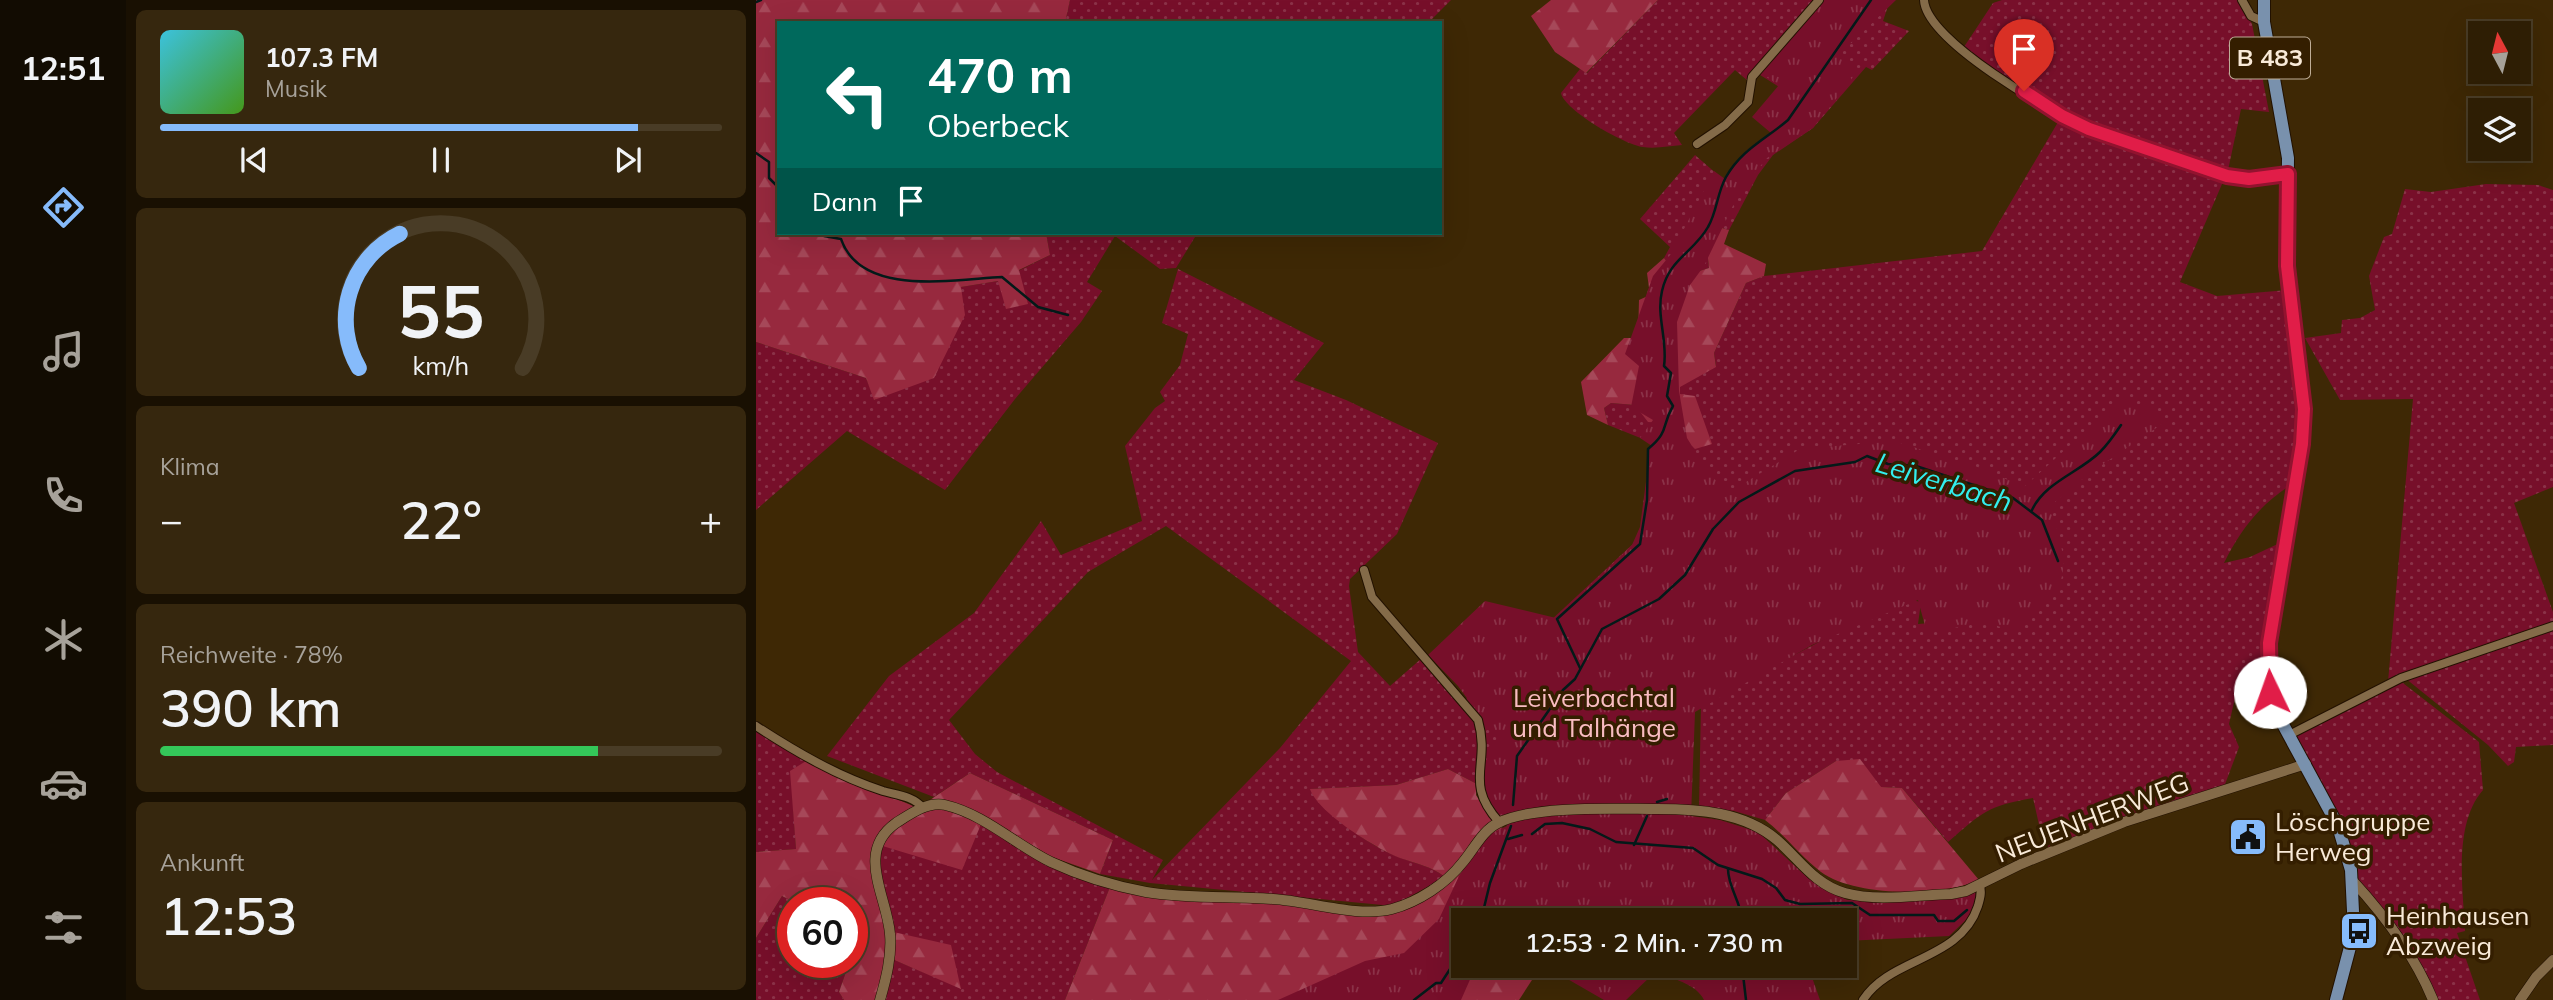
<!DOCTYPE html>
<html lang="de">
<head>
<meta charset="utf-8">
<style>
  body { margin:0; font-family:Mulish,sans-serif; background:#36270e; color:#f1f3f6; height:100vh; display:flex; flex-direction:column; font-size:26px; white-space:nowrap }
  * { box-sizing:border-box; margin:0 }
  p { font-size:23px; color:#a7a29a }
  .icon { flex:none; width:38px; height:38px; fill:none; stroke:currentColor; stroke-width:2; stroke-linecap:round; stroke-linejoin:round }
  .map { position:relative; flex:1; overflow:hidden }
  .side { display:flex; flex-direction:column; gap:10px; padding:10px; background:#191002; width:630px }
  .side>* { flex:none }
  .hud { position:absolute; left:21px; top:21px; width:665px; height:214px; border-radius:0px; box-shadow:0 7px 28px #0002,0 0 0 2px #493c26; background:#00695c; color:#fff; overflow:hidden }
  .needle { width:46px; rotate:353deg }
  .controls { position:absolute; left:1712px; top:21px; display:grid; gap:14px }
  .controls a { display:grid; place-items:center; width:63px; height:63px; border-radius:0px; background:#2e1e04; box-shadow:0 7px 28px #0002,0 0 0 2px #493c26; font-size:35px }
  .speed { position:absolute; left:21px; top:887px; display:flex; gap:14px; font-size:35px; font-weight:700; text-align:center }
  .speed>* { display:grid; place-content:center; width:91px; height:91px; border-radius:50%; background:#2e1e04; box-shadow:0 7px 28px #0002,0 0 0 2px #493c26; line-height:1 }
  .speed .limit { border:10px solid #d22; background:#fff; color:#111 }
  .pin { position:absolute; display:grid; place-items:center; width:60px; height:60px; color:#fff; margin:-72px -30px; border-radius:50% 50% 50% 0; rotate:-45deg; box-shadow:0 0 7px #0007 }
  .pin .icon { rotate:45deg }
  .me { position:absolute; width:77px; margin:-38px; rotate:357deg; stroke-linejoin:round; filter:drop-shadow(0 0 5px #0008) }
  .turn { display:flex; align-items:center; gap:24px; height:147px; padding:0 35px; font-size:32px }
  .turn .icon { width:91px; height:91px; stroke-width:2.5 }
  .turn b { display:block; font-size:49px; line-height:60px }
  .then { display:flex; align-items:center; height:66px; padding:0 35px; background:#0003; gap:14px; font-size:26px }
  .big { font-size:52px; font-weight:600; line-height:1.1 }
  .side .tile { flex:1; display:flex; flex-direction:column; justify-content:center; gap:10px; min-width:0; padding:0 24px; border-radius:10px; background:#36270e }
  .side .dial { align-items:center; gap:0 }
  .dial svg { height:182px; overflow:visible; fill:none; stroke:#493c26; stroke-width:7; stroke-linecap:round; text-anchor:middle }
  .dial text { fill:#f1f3f6; stroke:none }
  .song { display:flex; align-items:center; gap:21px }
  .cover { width:84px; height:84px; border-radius:10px; background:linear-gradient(135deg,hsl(190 70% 55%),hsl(100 70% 35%)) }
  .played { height:7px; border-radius:4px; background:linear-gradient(90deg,#86bbfb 85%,#493c26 85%) }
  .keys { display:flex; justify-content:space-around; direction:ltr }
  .heat { display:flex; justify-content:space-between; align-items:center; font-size:38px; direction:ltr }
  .charge { height:10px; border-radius:5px; background:linear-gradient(90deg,#34c759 78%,#493c26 0) }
  .trip { position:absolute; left:695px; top:908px; width:406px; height:70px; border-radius:0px; background:#2e1e04; box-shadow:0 7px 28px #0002,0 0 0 2px #493c26; font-weight:600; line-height:70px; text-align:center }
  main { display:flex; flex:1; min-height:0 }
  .tabs { display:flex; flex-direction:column; width:126px; justify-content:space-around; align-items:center; background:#120c02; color:#a7a29a }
  .tabs .icon { width:49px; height:49px }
  .tabs .current { color:#86bbfb }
  .tabs b { font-size:32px; color:#f1f3f6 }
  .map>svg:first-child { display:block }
  .grass { fill:url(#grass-dots); fill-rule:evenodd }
  .forest { fill:url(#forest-firs) }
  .park { fill:url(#park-tufts) }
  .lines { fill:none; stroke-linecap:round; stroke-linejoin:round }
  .stream { stroke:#031a19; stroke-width:2.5 }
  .minor-casing { stroke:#210; stroke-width:10 }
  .tertiary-casing { stroke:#210; stroke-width:11 }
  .primary-casing { stroke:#210; stroke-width:14 }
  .minor { stroke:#846b49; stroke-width:8 }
  .tertiary { stroke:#846b49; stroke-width:10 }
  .primary { stroke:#7991ad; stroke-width:12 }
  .route-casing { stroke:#92132f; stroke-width:18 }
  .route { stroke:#e11d48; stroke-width:12 }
  .labels { text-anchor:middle; stroke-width:7; stroke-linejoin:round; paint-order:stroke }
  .shield { fill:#341e00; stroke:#bead97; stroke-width:2 }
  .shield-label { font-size:24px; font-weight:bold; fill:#f9ead8 }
  .park-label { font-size:26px; fill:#f9bcc1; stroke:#341e00 }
  .street-label { font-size:26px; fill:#f9ead8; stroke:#341e00 }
  .poi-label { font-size:26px; fill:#f9ead8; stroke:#341e00; text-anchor:start }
  .water-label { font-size:28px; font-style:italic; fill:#32efed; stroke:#341e00 }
</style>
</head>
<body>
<main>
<nav class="tabs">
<b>12:51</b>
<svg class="icon current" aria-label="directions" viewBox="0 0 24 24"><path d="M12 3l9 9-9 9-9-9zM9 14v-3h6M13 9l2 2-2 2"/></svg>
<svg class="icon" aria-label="music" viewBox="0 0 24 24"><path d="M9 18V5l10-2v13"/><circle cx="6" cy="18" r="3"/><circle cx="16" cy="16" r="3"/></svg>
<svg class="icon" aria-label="phone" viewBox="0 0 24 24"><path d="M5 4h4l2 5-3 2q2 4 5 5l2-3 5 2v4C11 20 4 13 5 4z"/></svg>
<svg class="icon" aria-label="climate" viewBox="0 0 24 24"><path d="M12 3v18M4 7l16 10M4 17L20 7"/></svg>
<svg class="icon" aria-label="car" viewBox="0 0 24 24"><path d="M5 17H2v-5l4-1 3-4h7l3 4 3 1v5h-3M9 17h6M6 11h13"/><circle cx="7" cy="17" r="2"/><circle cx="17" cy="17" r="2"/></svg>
<svg class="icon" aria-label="filters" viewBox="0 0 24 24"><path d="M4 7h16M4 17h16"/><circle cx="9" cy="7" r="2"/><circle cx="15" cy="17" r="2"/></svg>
</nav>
<section class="side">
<div class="tile">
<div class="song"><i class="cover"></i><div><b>107.3 FM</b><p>Musik</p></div></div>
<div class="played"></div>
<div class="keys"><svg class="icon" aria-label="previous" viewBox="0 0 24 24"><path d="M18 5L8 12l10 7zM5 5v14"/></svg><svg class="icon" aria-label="pause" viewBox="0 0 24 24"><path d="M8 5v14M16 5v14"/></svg><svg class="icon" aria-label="next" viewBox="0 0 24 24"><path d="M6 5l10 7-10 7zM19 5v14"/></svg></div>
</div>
<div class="tile dial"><svg viewBox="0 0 100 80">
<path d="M14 69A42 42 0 1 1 86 69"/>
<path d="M14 69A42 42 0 0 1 32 10" stroke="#86bbfb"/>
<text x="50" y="56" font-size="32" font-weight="700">55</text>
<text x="50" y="72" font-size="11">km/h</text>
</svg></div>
<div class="tile"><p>Klima</p>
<div class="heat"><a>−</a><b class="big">22°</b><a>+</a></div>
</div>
<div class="tile"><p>Reichweite · 78%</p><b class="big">390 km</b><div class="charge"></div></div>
<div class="tile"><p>Ankunft</p><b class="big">12:53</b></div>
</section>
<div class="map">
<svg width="1797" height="1000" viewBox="0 0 1797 1000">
  <defs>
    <pattern id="grass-dots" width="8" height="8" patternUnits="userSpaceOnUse" patternTransform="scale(1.75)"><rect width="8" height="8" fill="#770f2a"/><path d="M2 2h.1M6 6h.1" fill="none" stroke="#8b3248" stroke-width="1.8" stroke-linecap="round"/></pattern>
    <pattern id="forest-firs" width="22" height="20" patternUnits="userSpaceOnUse" patternTransform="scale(1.75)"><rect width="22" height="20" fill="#97293e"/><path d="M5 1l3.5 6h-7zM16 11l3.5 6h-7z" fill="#a64859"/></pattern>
    <pattern id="park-tufts" width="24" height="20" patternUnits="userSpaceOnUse" patternTransform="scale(1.75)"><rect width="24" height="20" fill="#770f2a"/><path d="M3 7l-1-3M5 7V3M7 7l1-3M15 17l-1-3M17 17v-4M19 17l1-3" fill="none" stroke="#8b3248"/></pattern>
  </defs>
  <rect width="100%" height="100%" fill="#3e2805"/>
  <g class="grass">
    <polygon points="314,0 695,0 672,23 309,23"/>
    <path d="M902,0H1061L992,81L979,70L918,133L926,145C914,146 899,149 887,147C869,145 808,110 805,93L824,69L831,73Z"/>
    <polygon points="1134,0 1127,21 1153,31 1116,70 1110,67 1057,128 1017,155 1002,175 973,230 966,228 951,249 953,268 937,273 919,272 908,258 914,247 884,219 939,155 970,182 1044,100 1001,73"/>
    <polygon points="1246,0 1483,0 1496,24 1513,112 1485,109 1471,175 1399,152 1306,115 1206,50 1237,3"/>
    <path d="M1305,117L1469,177L1424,282L1461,296L1532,290L1544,381L1538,483C1504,504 1485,529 1468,563L1494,557L1528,541L1510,680L1484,676L1473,724L1483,747L1468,787L1289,851L1277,798C1231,806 1227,812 1192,842L1146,788L1125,787L1080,761L1030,793L1009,820L978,811L943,808L945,704L1147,598L1165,602L1162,624L1229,619L1015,481L936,549L763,812L743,816L725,791C729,754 735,731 710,699L892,530L897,443L852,425L848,408L855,403L879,405L924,394V386L960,366L958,353L990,283L1008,276L1226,251Z"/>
    <polygon points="1730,184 1782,185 1797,190 1797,487 1758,503 1797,612 1797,625 1632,682 1657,399 1584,400 1549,338 1585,333 1586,320 1604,318 1619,310 1613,276 1628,237 1636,234 1649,189 1675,192"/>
    <polygon points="290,233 431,233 439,237 420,268 404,269 359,236 331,282 346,291 325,322 259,399 189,490 91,431 0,510 0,342 110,378 119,400 205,287 242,281 294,255"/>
    <path d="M422,269L568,343L538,380L590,400L682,443L641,534L594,579L593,586L602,652L634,686L666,658L720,720L725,745L721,784L692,769L640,785L555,789C578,819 609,844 645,858C661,864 675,866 689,877L637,906L394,883L344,874L357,840L214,773L178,797L71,756L133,676L218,613L285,521L305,555L386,521L369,446L399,408L409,401L404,392L424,365L432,334L406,323ZM410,526L595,661L524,748L396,880L407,860L241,772L219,754L193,720L332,572Z"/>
    <polygon points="1797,628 1797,745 1760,747 1758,762 1752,766 1732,745 1649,678"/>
    <path d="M1643,680L1723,742L1727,790C1697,824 1707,888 1709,931L1701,933L1724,1000H1678L1672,984L1598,879L1596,869L1535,735Z"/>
    <polygon points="0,729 50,761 35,772 40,849 0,852"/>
    <polygon points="224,824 354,887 309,1000 127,1000 136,959 205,988 138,932 122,871 126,846"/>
    <polygon points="26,896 40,903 37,903 37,962 93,963 83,992 88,1000 0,1000 0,938"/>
  </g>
  <g class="forest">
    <polygon points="0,0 314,0 309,23 23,23 23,233 290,233 294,255 263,270 272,304 250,309 242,281 205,287 209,315 178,378 118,400 110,378 0,342"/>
    <polygon points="795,0 902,0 830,73 799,52 775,16"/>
    <polygon points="966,228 973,230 968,244 1010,264 1008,276 990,283 958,353 960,367 924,387 924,394 939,396 956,444 939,449 927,437 919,423 892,422 879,405 855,403 848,408 852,425 831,415 825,382 868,338 882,338 883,300 894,295 891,273 908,258 919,272 937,273 953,268 951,249"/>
    <path d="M1104,759L1125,787L1146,788L1223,880C1186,897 1099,897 1065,872C1045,857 1030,836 1009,820L1030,793L1080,761Z"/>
    <polygon points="50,761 162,808 214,773 357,840 344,874 296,857 228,817 206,870 120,844 133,931 195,945 205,989 136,959 123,1000 88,1000 83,992 93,963 96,962 102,936 96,932 96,903 40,903 26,896 0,938 0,852 40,849 34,771"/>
    <path d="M692,769L721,784L720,795L736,821L689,877C675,866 661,864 644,858C621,849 562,813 554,789L640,785Z"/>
    <polygon points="748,823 707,920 647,1000 309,1000 354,887 559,906 624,915 689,884 728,839"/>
    <polygon points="709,966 785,966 763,1000 684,1000"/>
  </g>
  <g class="park">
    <path d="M1067,0H1140L1083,55L1101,72L1057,128L1011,158L984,191L948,266L934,285L921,322L923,391L931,438L952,472L972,493L1044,449L1138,441L1227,469L1268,487L1346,416L1368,400L1402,411L1409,422L1334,473L1294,506C1301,532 1313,558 1304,583L1256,631L1230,622L1171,633L1162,600L1056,645L939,712L935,816L964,820L1002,832L1053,879L1091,900H1177L1206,897L1219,891L1221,898L1214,916L1193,936L1089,941L1088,920H707V966H720L705,1000H522L609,961L648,953L683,919L703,876L722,848L736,833L751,826L746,814C710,795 726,767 741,739L702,686L672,655L729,601L800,618L876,545L884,527L893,459L891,452L896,446L884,438L897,420L875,407L883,366L869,354L897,276L915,254L958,171L969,179L991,150L1015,133L996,117L1023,85L1001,71Z"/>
    <path d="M789,966H1052L1064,1000H948C941,984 914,977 898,973L870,1000H848Z"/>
  </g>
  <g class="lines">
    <g class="stream">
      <polyline points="0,2 5,0"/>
      <polyline points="0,153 13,162 13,178 23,188"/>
      <path d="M68,233V236L85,239C105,298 200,279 246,277L282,307L312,315"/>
      <path d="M1276,510C1289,482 1324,472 1344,452C1352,444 1359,434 1365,425"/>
      <path d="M824,668L801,619L884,544L891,500L892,449C914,431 905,426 917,406L911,396L915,373L908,366C912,341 900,316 906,291C913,259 938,252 952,227C961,212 961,193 970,177C985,150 1010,139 1032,120L1115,0"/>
      <polyline points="901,802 911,799"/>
      <polyline points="757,805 761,756 807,690 819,679 846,629 903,599 929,575 957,529 983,502 1039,471 1099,462 1111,456 1132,464 1160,466 1257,498 1286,520 1302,561"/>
      <polyline points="776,834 789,824 806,823 834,829 860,842 937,848 962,865 1006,879 1020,888 1029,900 1044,904 1096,903 1114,915 1178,915 1182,921 1198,921 1211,910"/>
      <polyline points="752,839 766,835"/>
      <polyline points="878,845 891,816"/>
      <path d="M972,869C972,887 985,902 986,920"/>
      <polyline points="725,920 734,883 755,826"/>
      <polyline points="986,966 990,1000"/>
      <polyline points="658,1000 680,983 685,983 707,949"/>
    </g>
    <defs>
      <g id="minor">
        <path d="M1168,0C1170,41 1295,112 1332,128C1374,147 1435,170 1479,178C1496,181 1515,176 1532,174"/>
        <polyline points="1486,0 1495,16 1508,22"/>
        <polyline points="941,144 969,125 992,102 996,77 1063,0"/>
        <path d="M608,570L616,597L722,720C735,765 707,782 743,822"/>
        <path d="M0,726C40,752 81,776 127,791C141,795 157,796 167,808"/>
        <polyline points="1533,735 1645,678 1797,626"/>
        <path d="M1107,1000C1134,957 1204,961 1222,906C1224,899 1226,893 1224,886"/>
      </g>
      <g id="tertiary">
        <path d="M1597,881C1629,916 1659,956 1677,1000"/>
        <path d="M124,1000C130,979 136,956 134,934C131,896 99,852 140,823C154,814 172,801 189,805C228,814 260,845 295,862C325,876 358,886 390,892C431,899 475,896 517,899C553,901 602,918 636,909C662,902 690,884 707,862C718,849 727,830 742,823C777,805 860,809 901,809C943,809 988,812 1021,840C1043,859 1059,885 1089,893C1121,902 1162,895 1195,894L1210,891L1265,864L1368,822L1550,764"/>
        <polyline points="1764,1000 1780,977 1797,960"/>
      </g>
      <polyline id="primary" points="1508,0 1508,22 1532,158 1531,266 1547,409 1546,444 1513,643 1512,680 1524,719 1582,826 1595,870 1598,932 1580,1000"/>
    </defs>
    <use href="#minor" class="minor-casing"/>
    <use href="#tertiary" class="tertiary-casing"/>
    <use href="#primary" class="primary-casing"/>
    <use href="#minor" class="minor"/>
    <use href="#tertiary" class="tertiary"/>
    <use href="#primary" class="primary"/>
  </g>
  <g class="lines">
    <defs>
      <polyline id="route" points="1268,91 1306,116 1333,129 1471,176 1493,179 1532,174 1531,266 1548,409 1546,444 1513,643 1514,692"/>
    </defs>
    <use href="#route" class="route-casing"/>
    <use href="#route" class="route"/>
  </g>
  <defs>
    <symbol id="civic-square" viewBox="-11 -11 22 22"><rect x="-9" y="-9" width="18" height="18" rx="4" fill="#86bbfb" stroke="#341e00"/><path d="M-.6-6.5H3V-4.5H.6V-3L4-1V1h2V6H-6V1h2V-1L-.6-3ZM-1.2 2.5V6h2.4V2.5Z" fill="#111"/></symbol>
    <symbol id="bus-square" viewBox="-11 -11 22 22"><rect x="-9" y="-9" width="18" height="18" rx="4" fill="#86bbfb" stroke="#341e00"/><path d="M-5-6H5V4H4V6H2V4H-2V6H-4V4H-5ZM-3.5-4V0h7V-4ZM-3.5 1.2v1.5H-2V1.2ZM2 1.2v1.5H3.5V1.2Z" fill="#111"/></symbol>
  </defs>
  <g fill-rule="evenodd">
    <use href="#civic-square" x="1470" y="815" width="44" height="44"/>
    <use href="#bus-square" x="1581" y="909" width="44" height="44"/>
  </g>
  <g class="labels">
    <rect class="shield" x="1474" y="37.5" width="80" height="41" rx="5"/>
    <g class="shield-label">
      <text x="1514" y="66">B 483</text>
    </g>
    <g class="park-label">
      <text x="838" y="707">Leiverbachtal<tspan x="838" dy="30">und Talhänge</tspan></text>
    </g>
    <g class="street-label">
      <text transform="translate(1336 818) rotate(-21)" y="9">NEUENHERWEG</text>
    </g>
    <g class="poi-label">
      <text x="1519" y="831">Löschgruppe<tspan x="1519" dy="30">Herweg</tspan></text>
      <text x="1630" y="925">Heinhausen<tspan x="1630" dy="30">Abzweig</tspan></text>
    </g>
    <g class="water-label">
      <text transform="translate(1188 482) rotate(17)" y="10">Leiverbach</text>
    </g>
  </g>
</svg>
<div class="controls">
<a><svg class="needle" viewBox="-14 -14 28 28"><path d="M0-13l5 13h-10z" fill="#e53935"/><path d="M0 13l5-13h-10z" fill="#a7a29a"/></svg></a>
<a><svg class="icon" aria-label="layers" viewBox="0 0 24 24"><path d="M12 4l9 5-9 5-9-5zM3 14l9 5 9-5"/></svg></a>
</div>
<div class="speed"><div class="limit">60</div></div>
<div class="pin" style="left:1268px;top:91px;background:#d93025"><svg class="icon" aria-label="arrive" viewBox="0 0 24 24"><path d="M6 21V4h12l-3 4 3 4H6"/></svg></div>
<svg class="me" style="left:1514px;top:692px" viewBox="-20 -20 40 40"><circle r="19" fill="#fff"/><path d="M0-13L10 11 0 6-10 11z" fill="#e11d48"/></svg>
<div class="trip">12:53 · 2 Min. · 730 m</div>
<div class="hud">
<div class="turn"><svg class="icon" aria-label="left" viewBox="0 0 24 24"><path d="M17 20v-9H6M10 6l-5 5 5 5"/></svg><div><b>470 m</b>Oberbeck</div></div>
<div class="then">Dann<svg class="icon" aria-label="arrive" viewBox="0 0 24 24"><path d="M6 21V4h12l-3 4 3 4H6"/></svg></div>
</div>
</div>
</main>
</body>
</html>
